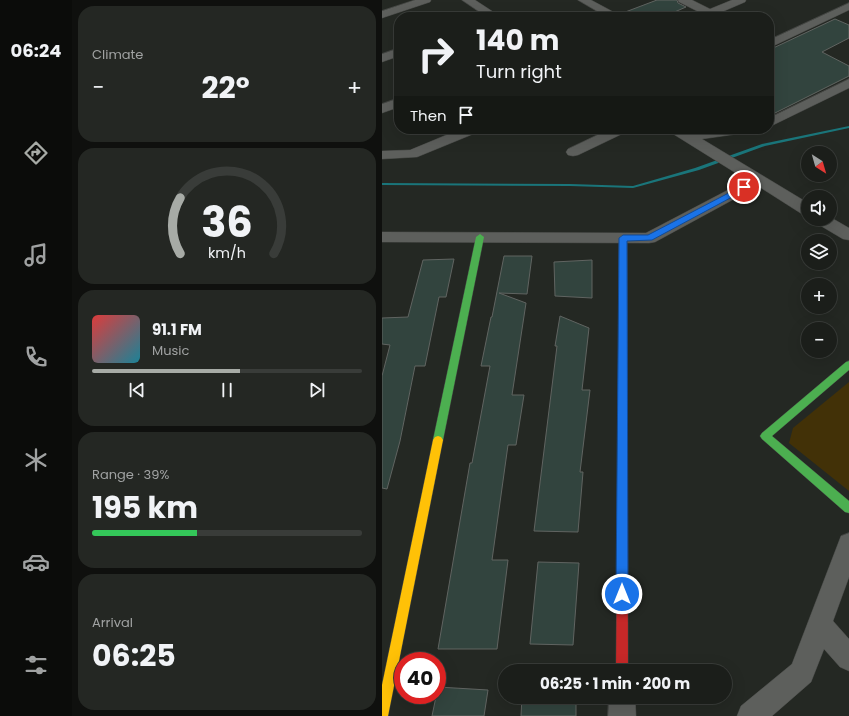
<!DOCTYPE html>
<html lang="en">
<head>
<meta charset="utf-8">
<style>
  body { margin:0; font-family:Poppins,sans-serif; background:#242723; color:#f1f3f6; height:100vh; display:flex; flex-direction:column; font-size:15px; white-space:nowrap }
  * { box-sizing:border-box; margin:0 }
  p { font-size:13px; color:#a0a2a2 }
  .icon { flex:none; width:22px; height:22px; fill:none; stroke:currentColor; stroke-width:2; stroke-linecap:round; stroke-linejoin:round }
  .map { position:relative; flex:1; overflow:hidden }
  .drawer { display:flex; flex-direction:column; gap:6px; padding:6px; background:#0f100e; width:310px }
  .drawer>* { flex:none }
  .guide { position:absolute; left:12px; top:12px; width:380px; height:122px; border-radius:16px; box-shadow:0 4px 16px #0002,0 0 0 1px #393c39; background:#1b1e1a; color:#f1f3f6; overflow:hidden }
  .needle { width:26px; rotate:143deg }
  .fabs { position:absolute; left:419px; top:146px; display:grid; gap:8px }
  .fabs a { display:grid; place-items:center; width:36px; height:36px; border-radius:50%; background:#1b1e1a; box-shadow:0 4px 16px #0002,0 0 0 1px #393c39; font-size:20px }
  .speed { position:absolute; left:12px; top:652px; display:flex; gap:8px; font-size:20px; font-weight:700; text-align:center }
  .speed>* { display:grid; place-content:center; width:52px; height:52px; border-radius:50%; background:#1b1e1a; box-shadow:0 4px 16px #0002,0 0 0 1px #393c39; line-height:1 }
  .speed .limit { border:6px solid #d22; background:#fff; color:#111 }
  .pin { position:absolute; display:grid; place-items:center; width:34px; height:34px; color:#fff; margin:-17px; border:2px solid #fff; border-radius:50%; box-shadow:0 1px 4px #0007 }
  .me { position:absolute; width:44px; margin:-22px; rotate:0deg; stroke-linejoin:round; filter:drop-shadow(0 0 3px #0008) }
  .turn { display:flex; align-items:center; gap:14px; height:84px; padding:0 16px; font-size:18px }
  .turn .icon { width:52px; height:52px; stroke-width:2.5 }
  .turn b { display:block; font-size:28px; line-height:34px }
  .then { display:flex; align-items:center; height:38px; padding:0 16px; background:#0003; gap:8px; font-size:15px }
  .big { font-size:30px; font-weight:700; line-height:1.1 }
  .drawer .card { flex:1; display:flex; flex-direction:column; justify-content:center; gap:6px; min-width:0; padding:0 14px; border-radius:16px; background:#242723 }
  .drawer .dial { align-items:center; gap:0 }
  .dial svg { height:104px; overflow:visible; fill:none; stroke:#393c39; stroke-width:7; stroke-linecap:round; text-anchor:middle }
  .dial text { fill:#f1f3f6; stroke:none }
  .song { display:flex; align-items:center; gap:12px }
  .cover { width:48px; height:48px; border-radius:6px; background:linear-gradient(135deg,hsl(0 70% 55%),hsl(190 70% 35%)) }
  .played { height:4px; border-radius:2px; background:linear-gradient(90deg,#a7aba6 55%,#393c39 55%) }
  .keys { display:flex; justify-content:space-around; direction:ltr }
  .heat { display:flex; justify-content:space-between; align-items:center; font-size:22px; direction:ltr }
  .charge { height:6px; border-radius:3px; background:linear-gradient(90deg,#34c759 39%,#393c39 0) }
  .trip { position:absolute; left:116px; top:664px; width:234px; height:40px; border-radius:20px; background:#1b1e1a; box-shadow:0 4px 16px #0002,0 0 0 1px #393c39; font-weight:700; line-height:40px; text-align:center }
  main { display:flex; flex:1; min-height:0 }
  .menu { display:flex; flex-direction:column; width:72px; justify-content:space-around; align-items:center; background:#0b0c0a; color:#a0a2a2 }
  .menu .icon { width:28px; height:28px }
  .menu .selected { color:#a7aba6 }
  .menu b { font-size:18px; color:#f1f3f6 }
  .map>svg:first-child { display:block }
  .green { fill:#423107 }
  .lines { fill:none; stroke-linecap:round; stroke-linejoin:round }
  .stream { fill:#1a757a; fill-rule:evenodd }
  .building { fill:#32443e; stroke:#606461 }
  .street-casing { stroke:#434542; stroke-width:1 }
  .fast-casing { stroke:#434542; stroke-width:1 }
  .slow-casing { stroke:#434542; stroke-width:1 }
  .jam-casing { stroke:#434542; stroke-width:1 }
  .street { fill:#5d5f5c; fill-rule:evenodd }
  .fast { fill:#4caf50; fill-rule:evenodd }
  .slow { fill:#ffc107; fill-rule:evenodd }
  .jam { fill:#c62828; fill-rule:evenodd }
  .route { fill:#1a73e8; stroke:#114b97 }
</style>
</head>
<body>
<main>
<nav class="menu">
<b>06:24</b>
<svg class="icon selected" aria-label="directions" viewBox="0 0 24 24"><path d="M12 3l9 9-9 9-9-9zM9 14v-3h6M13 9l2 2-2 2"/></svg>
<svg class="icon" aria-label="music" viewBox="0 0 24 24"><path d="M9 18V5l10-2v13"/><circle cx="6" cy="18" r="3"/><circle cx="16" cy="16" r="3"/></svg>
<svg class="icon" aria-label="phone" viewBox="0 0 24 24"><path d="M5 4h4l2 5-3 2q2 4 5 5l2-3 5 2v4C11 20 4 13 5 4z"/></svg>
<svg class="icon" aria-label="climate" viewBox="0 0 24 24"><path d="M12 3v18M4 7l16 10M4 17L20 7"/></svg>
<svg class="icon" aria-label="car" viewBox="0 0 24 24"><path d="M5 17H2v-5l4-1 3-4h7l3 4 3 1v5h-3M9 17h6M6 11h13"/><circle cx="7" cy="17" r="2"/><circle cx="17" cy="17" r="2"/></svg>
<svg class="icon" aria-label="filters" viewBox="0 0 24 24"><path d="M4 7h16M4 17h16"/><circle cx="9" cy="7" r="2"/><circle cx="15" cy="17" r="2"/></svg>
</nav>
<section class="drawer">
<div class="card"><p>Climate</p>
<div class="heat"><a>−</a><b class="big">22°</b><a>+</a></div>
</div>
<div class="card dial"><svg viewBox="0 0 100 80">
<path d="M14 69A42 42 0 1 1 86 69"/>
<path d="M14 69A42 42 0 0 1 14 26" stroke="#a7aba6"/>
<text x="50" y="56" font-size="32" font-weight="700">36</text>
<text x="50" y="72" font-size="11">km/h</text>
</svg></div>
<div class="card">
<div class="song"><i class="cover"></i><div><b>91.1 FM</b><p>Music</p></div></div>
<div class="played"></div>
<div class="keys"><svg class="icon" aria-label="previous" viewBox="0 0 24 24"><path d="M18 5L8 12l10 7zM5 5v14"/></svg><svg class="icon" aria-label="pause" viewBox="0 0 24 24"><path d="M8 5v14M16 5v14"/></svg><svg class="icon" aria-label="next" viewBox="0 0 24 24"><path d="M6 5l10 7-10 7zM19 5v14"/></svg></div>
</div>
<div class="card"><p>Range · 39%</p><b class="big">195 km</b><div class="charge"></div></div>
<div class="card"><p>Arrival</p><b class="big">06:25</b></div>
</section>
<div class="map">
<svg width="467" height="716" viewBox="0 0 467 716">
  <rect width="100%" height="100%" fill="#242823"/>
  <polygon class="green" points="467,382 467,491 407,443 411,428"/>
  <g class="lines">
    <polygon class="stream" points="467,126 467,128 383,146 317,170 251,188 188,186 0,185 0,183 188,184 251,186 313,168 380,144"/>
  </g>
  <g class="building">
    <polygon points="275,0 295,0 296,3 304,7 281,17 240,17 238,14"/>
    <polygon points="453,19 467,25 467,38 440,52 467,66 467,76 387,116 387,50"/>
    <polygon points="122,256 150,256 145,294 117,293 144,303 130,395 142,395 134,445 126,445 110,560 126,560 115,649 56,649 88,463 90,463 108,366 99,366 109,317 110,317"/>
    <polygon points="72,259 64,297 57,297 43,366 33,366 18,441 5,489 0,488 0,376 8,345 0,344 0,318 26,317 41,260"/>
    <polygon points="210,260 210,298 173,296 172,262"/>
    <polygon points="178,316 207,328 200,390 208,390 198,472 201,472 196,532 152,531 175,346 173,346"/>
    <polygon points="156,562 197,563 191,645 148,644"/>
    <polygon points="56,687 106,690 102,716 50,716"/>
    <polygon points="140,697 194,697 194,716 139,716"/>
  </g>
  <g class="lines">
    <defs>
      <g id="street">
        <polygon points="33,0 49,0 48,2 0,18 0,11"/>
        <polygon points="80,0 93,0 119,17 105,17"/>
        <polygon points="196,0 209,0 237,15 239,17 225,17"/>
        <polygon points="296,0 310,0 328,9 350,0 364,0 363,2 328,17 313,17 319,13 297,2"/>
        <polygon points="467,3 467,10 387,48 387,40"/>
        <polygon points="17,48 17,56 0,62 0,54"/>
        <polygon points="467,79 467,88 387,127 387,118"/>
        <polygon points="17,98 17,107 0,113 0,104"/>
        <polygon points="79,129 98,129 96,132 35,157 0,159 0,151 28,150"/>
        <polygon points="228,129 246,129 244,132 196,155 191,156 186,155 184,152 186,149"/>
        <polygon points="286,129 303,129 308,132 333,129 369,129 367,132 362,133 320,139 426,203 426,215 420,214 376,186 273,242 267,243 0,242 0,232 264,233 365,180 288,132"/>
        <polygon points="448,217 467,228 467,240 461,239 434,223 432,219 448,219"/>
        <polygon points="467,533 467,577 451,621 467,639 467,671 458,667 442,649 429,682 390,716 355,716 359,706 410,664 459,536"/>
        <polygon points="227,697 253,697 254,716 226,716"/>
      </g>
      <g id="fast">
        <polygon points="98,234 102,237 61,440 59,443 56,444 53,443 51,440 94,237"/>
        <polygon points="467,361 467,370 390,436 467,501 467,513 463,512 380,439 378,436 380,433 464,362"/>
      </g>
      <g id="slow">
        <polygon points="241,235 245,238 245,346 244,348 238,348 237,346 237,238"/>
        <polygon points="56,436 59,437 61,440 6,716 0,716 0,685 51,440 53,437"/>
      </g>
      <polygon id="jam" points="241,343 244,344 245,346 246,671 234,671 237,346 238,344"/>
    </defs>
    <use href="#street" class="street-casing"/>
    <use href="#fast" class="fast-casing"/>
    <use href="#slow" class="slow-casing"/>
    <use href="#jam" class="jam-casing"/>
    <use href="#street" class="street"/>
    <use href="#fast" class="fast"/>
    <use href="#slow" class="slow"/>
    <use href="#jam" class="jam"/>
  </g>
  <polygon class="route" points="362,185 366,187 365,189 270,240 245,241 246,594 244,598 240,600 236,598 234,594 237,238 241,235 266,235"/>
</svg>
<div class="fabs">
<a><svg class="needle" viewBox="-14 -14 28 28"><path d="M0-13l5 13h-10z" fill="#e53935"/><path d="M0 13l5-13h-10z" fill="#a0a2a2"/></svg></a>
<a><svg class="icon" aria-label="sound" viewBox="0 0 24 24"><path d="M4 9h4l5-4v14l-5-4H4zM17 9q2 3 0 6"/></svg></a>
<a><svg class="icon" aria-label="layers" viewBox="0 0 24 24"><path d="M12 4l9 5-9 5-9-5zM3 14l9 5 9-5"/></svg></a>
<a>+</a>
<a>−</a>
</div>
<div class="speed"><div class="limit">40</div></div>
<div class="pin" style="left:362px;top:187px;background:#d93025"><svg class="icon" aria-label="arrive" viewBox="0 0 24 24"><path d="M6 21V4h12l-3 4 3 4H6"/></svg></div>
<svg class="me" style="left:240px;top:594px" viewBox="-20 -20 40 40"><circle r="17" fill="#1a73e8" stroke="#fff" stroke-width="3"/><path d="M0-11L8 9 0 5-8 9z" fill="#fff"/></svg>
<div class="trip">06:25 · 1 min · 200 m</div>
<div class="guide">
<div class="turn"><svg class="icon" aria-label="right" viewBox="0 0 24 24"><path d="M7 20v-9h11M14 6l5 5-5 5"/></svg><div><b>140 m</b>Turn right</div></div>
<div class="then">Then<svg class="icon" aria-label="arrive" viewBox="0 0 24 24"><path d="M6 21V4h12l-3 4 3 4H6"/></svg></div>
</div>
</div>
</main>
</body>
</html>
